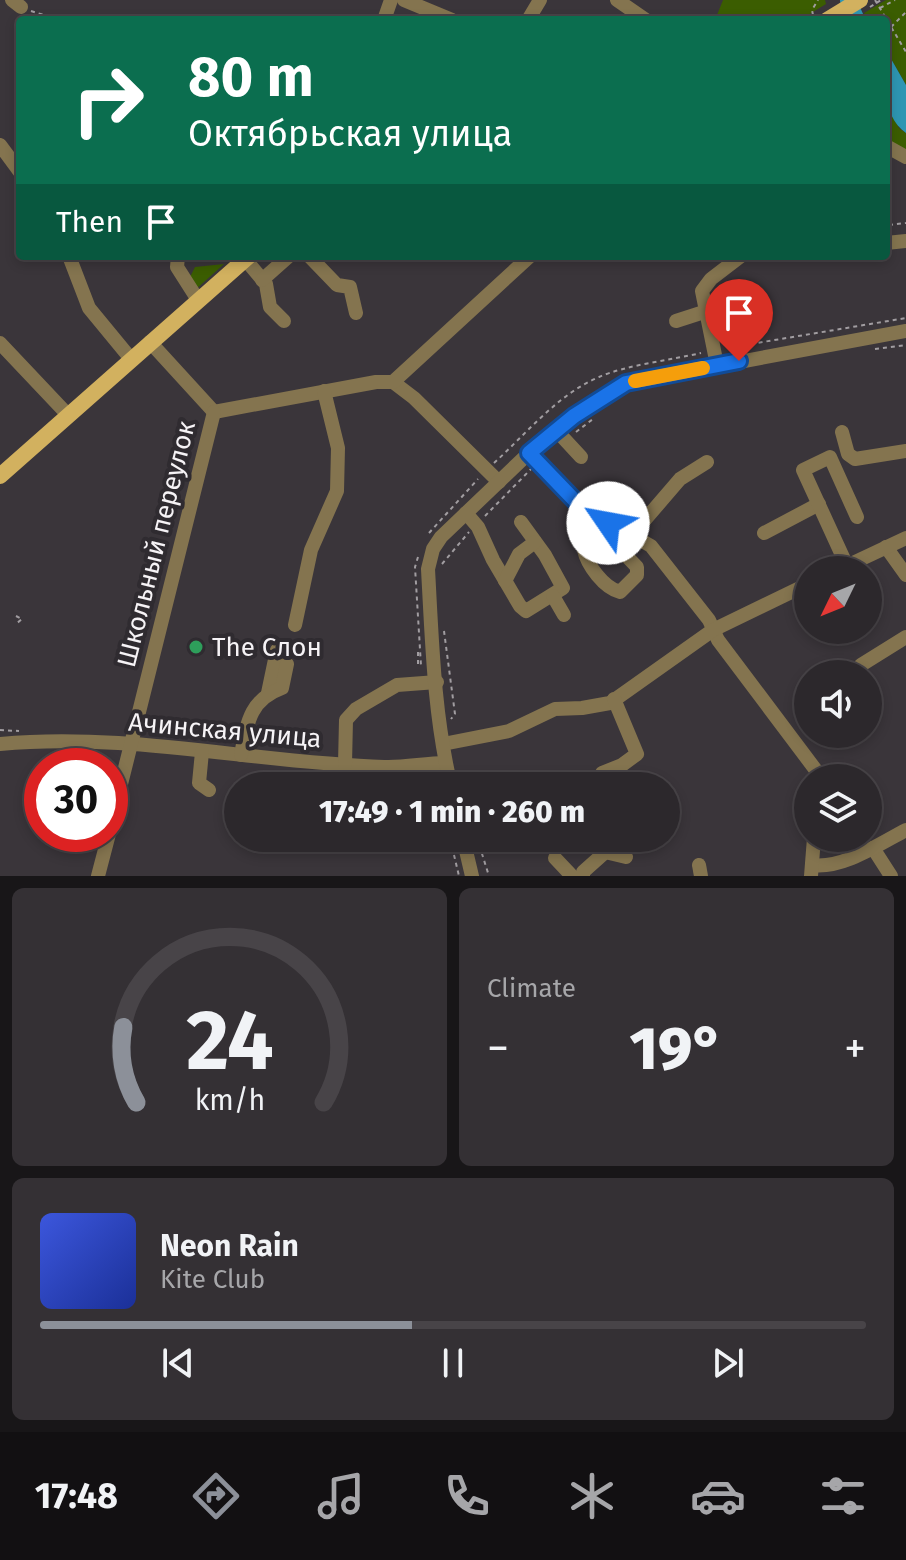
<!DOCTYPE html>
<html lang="en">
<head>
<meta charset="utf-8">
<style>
  body { margin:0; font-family:"Fira Sans",sans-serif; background:#343034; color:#f1f3f6; height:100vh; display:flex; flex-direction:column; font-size:30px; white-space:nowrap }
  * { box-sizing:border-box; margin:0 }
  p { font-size:26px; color:#a6a6a9 }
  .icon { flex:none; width:44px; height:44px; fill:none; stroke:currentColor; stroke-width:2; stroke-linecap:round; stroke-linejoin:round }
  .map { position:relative; height:876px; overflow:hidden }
  .sheet { display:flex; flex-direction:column; gap:12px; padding:12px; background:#181618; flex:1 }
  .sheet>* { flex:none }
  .banner { position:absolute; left:16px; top:16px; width:874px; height:244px; border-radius:8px; box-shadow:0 4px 12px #0003,0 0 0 2px #484448; background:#0b6e4f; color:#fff; overflow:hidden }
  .needle { width:52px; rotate:227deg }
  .tools { position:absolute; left:794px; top:556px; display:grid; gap:16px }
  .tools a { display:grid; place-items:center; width:88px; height:88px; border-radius:50%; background:#2c282c; box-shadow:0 4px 12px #0003,0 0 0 2px #484448; font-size:40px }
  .speed { position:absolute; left:24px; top:748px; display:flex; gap:16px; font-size:40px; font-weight:700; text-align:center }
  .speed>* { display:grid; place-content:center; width:104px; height:104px; border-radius:50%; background:#2c282c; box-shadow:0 4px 12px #0003,0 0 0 2px #484448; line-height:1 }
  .speed .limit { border:12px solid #d22; background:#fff; color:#111 }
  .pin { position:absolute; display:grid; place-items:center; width:68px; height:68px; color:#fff; margin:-82px -34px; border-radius:50% 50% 50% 0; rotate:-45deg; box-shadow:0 0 8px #0007 }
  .pin .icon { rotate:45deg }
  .me { position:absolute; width:88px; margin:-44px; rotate:303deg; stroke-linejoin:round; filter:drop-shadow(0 0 6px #0008) }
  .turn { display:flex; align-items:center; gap:28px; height:168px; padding:0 40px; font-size:36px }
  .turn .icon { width:104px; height:104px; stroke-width:2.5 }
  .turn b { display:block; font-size:56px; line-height:68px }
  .then { display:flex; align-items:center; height:76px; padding:0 40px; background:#0003; gap:16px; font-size:30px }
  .big { font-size:60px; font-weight:800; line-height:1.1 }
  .sheet .card { flex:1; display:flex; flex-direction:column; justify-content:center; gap:12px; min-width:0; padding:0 28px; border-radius:12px; background:#343034 }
  .sheet .dial { align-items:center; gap:0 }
  .dial svg { height:208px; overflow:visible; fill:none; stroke:#484448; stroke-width:7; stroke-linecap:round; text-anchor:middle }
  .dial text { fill:#f1f3f6; stroke:none }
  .song { display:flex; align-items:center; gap:24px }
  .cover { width:96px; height:96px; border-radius:12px; background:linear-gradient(135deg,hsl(230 70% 55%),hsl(230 70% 35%)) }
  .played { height:8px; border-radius:4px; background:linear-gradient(90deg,#8c9099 45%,#484448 45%) }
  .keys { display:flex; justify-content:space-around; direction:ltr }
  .heat { display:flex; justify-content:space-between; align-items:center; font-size:44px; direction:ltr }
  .sheet .tiles { flex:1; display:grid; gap:12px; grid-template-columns:1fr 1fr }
  .card:last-child { grid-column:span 2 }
  .trip { position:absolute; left:224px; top:772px; width:456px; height:80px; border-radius:40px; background:#2c282c; box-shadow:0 4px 12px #0003,0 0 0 2px #484448; font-weight:800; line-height:80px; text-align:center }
  .dock { display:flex; height:128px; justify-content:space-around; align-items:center; background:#121012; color:#a6a6a9 }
  .dock .icon { width:56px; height:56px }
  .dock .on { color:#8c9099 }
  .dock b { font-size:36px; color:#f1f3f6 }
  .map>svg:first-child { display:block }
  .green { fill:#3b5d01 }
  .water { fill:#2e96b3 }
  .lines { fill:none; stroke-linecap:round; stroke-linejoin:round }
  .river { stroke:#2e96b3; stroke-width:16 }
  .path { stroke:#a19da1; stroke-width:2; stroke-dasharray:4 4; stroke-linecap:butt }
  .minor { stroke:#84744f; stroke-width:14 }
  .major { stroke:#d2b15f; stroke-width:16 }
  .path-bridge { stroke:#a19da1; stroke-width:2; stroke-dasharray:4 4; stroke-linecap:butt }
  .major-bridge { stroke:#d2b15f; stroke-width:16 }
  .route-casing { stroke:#114b97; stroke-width:20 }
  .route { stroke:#1a73e8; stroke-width:14 }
  .slow { stroke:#f59e0b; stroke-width:14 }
  .leisure-dot { fill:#2e9e5b; stroke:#2f2b30; stroke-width:3 }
  .labels { text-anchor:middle; stroke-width:8; stroke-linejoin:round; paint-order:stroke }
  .street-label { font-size:26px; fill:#f6f3f6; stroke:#2f2b30 }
  .poi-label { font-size:26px; fill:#f6f3f6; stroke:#2f2b30; text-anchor:start }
</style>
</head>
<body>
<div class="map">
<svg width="906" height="876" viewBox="0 0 906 876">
  <rect width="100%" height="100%" fill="#3a353a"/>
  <g class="green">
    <polygon points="723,0 825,0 826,4 800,20 715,20"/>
    <polygon points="886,0 906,0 906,85 886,50 886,20 868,20 864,13"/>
    <polygon points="886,103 899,128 906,133 906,152 886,141"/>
    <polygon points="224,264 194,291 190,277 195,267"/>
  </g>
  <path class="water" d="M886,50L906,85V133C880,114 886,79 886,50Z"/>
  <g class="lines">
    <polyline class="river" points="848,0 857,20"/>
    <g class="path">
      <polyline points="875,0 906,52"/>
      <polyline points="880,8 895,0"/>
      <polyline points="31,11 60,20"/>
      <polyline points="813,15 812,10 818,0"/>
      <polyline points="891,27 906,12"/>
      <polyline points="889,225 906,223"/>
      <polyline points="727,348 906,318"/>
      <polyline points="875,349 906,345"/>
      <polyline points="576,432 593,419"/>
      <path d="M494,463C526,434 558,394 599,377C626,365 671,360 701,353"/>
      <polyline points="485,516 531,469"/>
      <polyline points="429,533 478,479"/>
      <polyline points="418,557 415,567 421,666"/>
      <polyline points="442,564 469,532"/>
      <polyline points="16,616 22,619 16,624"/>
      <polyline points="444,631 455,714 451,719"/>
      <polyline points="418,652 418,666"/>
      <polyline points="0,730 19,731"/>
      <polyline points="477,838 489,876"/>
      <polyline points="454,855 459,876"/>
    </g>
    <g class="minor">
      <polyline points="12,0 21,7"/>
      <polyline points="404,0 452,20"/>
      <polyline points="617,0 646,20"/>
      <polyline points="384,20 391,0"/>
      <polyline points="528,20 540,0"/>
      <polyline points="0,145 20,172"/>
      <polyline points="886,146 906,157"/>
      <polyline points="886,243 906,241"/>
      <polyline points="69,256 89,308 131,359"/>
      <polyline points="178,256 177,267 198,300"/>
      <polyline points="235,256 245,259 266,284 270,307 284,321"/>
      <polyline points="309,256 337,285 350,287 356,313"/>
      <polyline points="262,280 289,256"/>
      <polyline points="676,321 707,311"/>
      <polyline points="150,342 214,412"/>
      <polyline points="0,343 68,415"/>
      <polyline points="717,365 702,291 711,279 741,256"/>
      <polyline points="393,382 414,398 499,482"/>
      <polyline points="214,412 376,382 393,382 530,256"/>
      <polyline points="556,430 581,457"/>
      <polyline points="842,432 848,454 855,459 906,451"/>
      <polyline points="529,453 580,506 651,546 709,620 718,640 818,773 818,778"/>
      <polyline points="466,513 478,527 493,560 520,606 526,611 563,588 545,555 521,522"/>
      <path d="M591,519L637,567V575L620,592C604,588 587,565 584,550L603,532"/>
      <polyline points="764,533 819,504"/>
      <polyline points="631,536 680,479 707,462"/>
      <polyline points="886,547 906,575"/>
      <polyline points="847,566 803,470 830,457 857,517"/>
      <polyline points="838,570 906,538"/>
      <polyline points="505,581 519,554 535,542"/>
      <polyline points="553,596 564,615"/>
      <polyline points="295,625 311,550 337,491 338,448 324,391"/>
      <polyline points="861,665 906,637"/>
      <polyline points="268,693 277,650"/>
      <path d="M0,744C128,732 257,763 384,767C404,768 425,763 445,763"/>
      <polyline points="443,744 509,731 555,709 582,708 610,703 713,630 808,584"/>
      <polyline points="202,752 199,783 209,790"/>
      <path d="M241,755C247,724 249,700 282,688L287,664"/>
      <polyline points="345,764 346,720 356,709 397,685 437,682"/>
      <polyline points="602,773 622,765 637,754 614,699"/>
      <path d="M451,786C434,716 432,641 428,569L433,549L441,537L529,453L574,416L626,383L906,331"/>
      <polyline points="110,828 214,412"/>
      <polyline points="463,838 472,876"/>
      <polyline points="873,848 891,876"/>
      <polyline points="605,852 626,857"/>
      <polyline points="555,858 572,876"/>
      <polyline points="699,865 701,876"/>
      <path d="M812,865C843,869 879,844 906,830"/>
      <polyline points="98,876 109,834"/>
      <polyline points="583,876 583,872 621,838"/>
      <polyline points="811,876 814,838"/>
    </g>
    <polyline class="major" points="0,476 249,256"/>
    <polyline class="path-bridge" points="870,7 881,0"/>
    <polyline class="major-bridge" points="827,20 860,0"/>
  </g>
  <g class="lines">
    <defs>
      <polyline id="route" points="608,523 580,506 529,453 574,416 626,383 739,361"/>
    </defs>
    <use href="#route" class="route-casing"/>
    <use href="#route" class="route"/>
    <polyline class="slow" points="635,381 703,368"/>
  </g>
  <circle class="leisure-dot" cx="196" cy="647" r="8"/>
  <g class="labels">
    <g class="street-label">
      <text transform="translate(156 544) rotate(-76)" y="9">Школьный переулок</text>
      <text transform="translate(225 730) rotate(5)" y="9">Ачинская улица</text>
    </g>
    <g class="poi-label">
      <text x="212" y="656">The Слон</text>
    </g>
  </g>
</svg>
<div class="tools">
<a><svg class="needle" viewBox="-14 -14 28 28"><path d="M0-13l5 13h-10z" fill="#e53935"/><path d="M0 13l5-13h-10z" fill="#a6a6a9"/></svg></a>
<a><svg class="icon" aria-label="sound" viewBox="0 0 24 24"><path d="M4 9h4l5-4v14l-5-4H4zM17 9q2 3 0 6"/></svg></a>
<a><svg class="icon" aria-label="layers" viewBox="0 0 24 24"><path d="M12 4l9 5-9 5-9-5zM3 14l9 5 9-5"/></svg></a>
</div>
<div class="speed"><div class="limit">30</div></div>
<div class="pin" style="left:739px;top:361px;background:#d93025"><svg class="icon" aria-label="arrive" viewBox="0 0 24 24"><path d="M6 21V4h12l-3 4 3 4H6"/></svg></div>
<svg class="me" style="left:608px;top:523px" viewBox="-20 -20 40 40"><circle r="19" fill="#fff"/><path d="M0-13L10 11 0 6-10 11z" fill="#1a73e8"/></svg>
<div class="trip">17:49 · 1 min · 260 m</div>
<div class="banner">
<div class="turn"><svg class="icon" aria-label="right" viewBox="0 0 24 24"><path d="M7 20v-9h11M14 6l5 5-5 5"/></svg><div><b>80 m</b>Октябрьская улица</div></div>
<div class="then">Then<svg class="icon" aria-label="arrive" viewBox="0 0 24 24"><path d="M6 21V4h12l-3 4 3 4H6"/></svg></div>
</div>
</div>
<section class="sheet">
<div class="tiles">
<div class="card dial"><svg viewBox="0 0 100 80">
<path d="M14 69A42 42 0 1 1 86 69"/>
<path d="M14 69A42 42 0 0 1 9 40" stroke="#8c9099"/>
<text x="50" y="56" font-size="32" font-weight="700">24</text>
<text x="50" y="72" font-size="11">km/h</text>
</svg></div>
<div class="card"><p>Climate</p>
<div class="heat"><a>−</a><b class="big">19°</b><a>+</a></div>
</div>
<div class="card">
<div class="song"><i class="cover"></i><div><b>Neon Rain</b><p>Kite Club</p></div></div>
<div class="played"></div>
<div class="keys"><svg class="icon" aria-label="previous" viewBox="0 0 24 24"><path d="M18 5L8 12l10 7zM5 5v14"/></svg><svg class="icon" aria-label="pause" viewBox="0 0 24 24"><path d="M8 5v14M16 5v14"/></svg><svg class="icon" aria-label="next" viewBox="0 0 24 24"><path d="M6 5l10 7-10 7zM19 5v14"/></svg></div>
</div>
</div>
</section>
<nav class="dock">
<b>17:48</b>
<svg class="icon on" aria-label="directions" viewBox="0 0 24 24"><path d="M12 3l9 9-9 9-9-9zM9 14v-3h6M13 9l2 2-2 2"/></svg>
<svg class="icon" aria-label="music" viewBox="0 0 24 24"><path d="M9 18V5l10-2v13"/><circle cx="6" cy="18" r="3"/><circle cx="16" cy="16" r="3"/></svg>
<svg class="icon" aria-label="phone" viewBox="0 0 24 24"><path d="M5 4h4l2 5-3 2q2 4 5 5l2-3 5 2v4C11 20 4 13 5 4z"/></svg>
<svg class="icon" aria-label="climate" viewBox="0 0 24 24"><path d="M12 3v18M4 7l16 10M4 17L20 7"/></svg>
<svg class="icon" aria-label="car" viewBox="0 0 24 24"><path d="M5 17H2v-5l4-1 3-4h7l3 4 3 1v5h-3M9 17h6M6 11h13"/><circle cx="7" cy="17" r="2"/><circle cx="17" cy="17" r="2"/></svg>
<svg class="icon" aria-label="filters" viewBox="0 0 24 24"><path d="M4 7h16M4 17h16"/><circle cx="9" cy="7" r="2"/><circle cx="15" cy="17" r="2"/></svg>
</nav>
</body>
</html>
